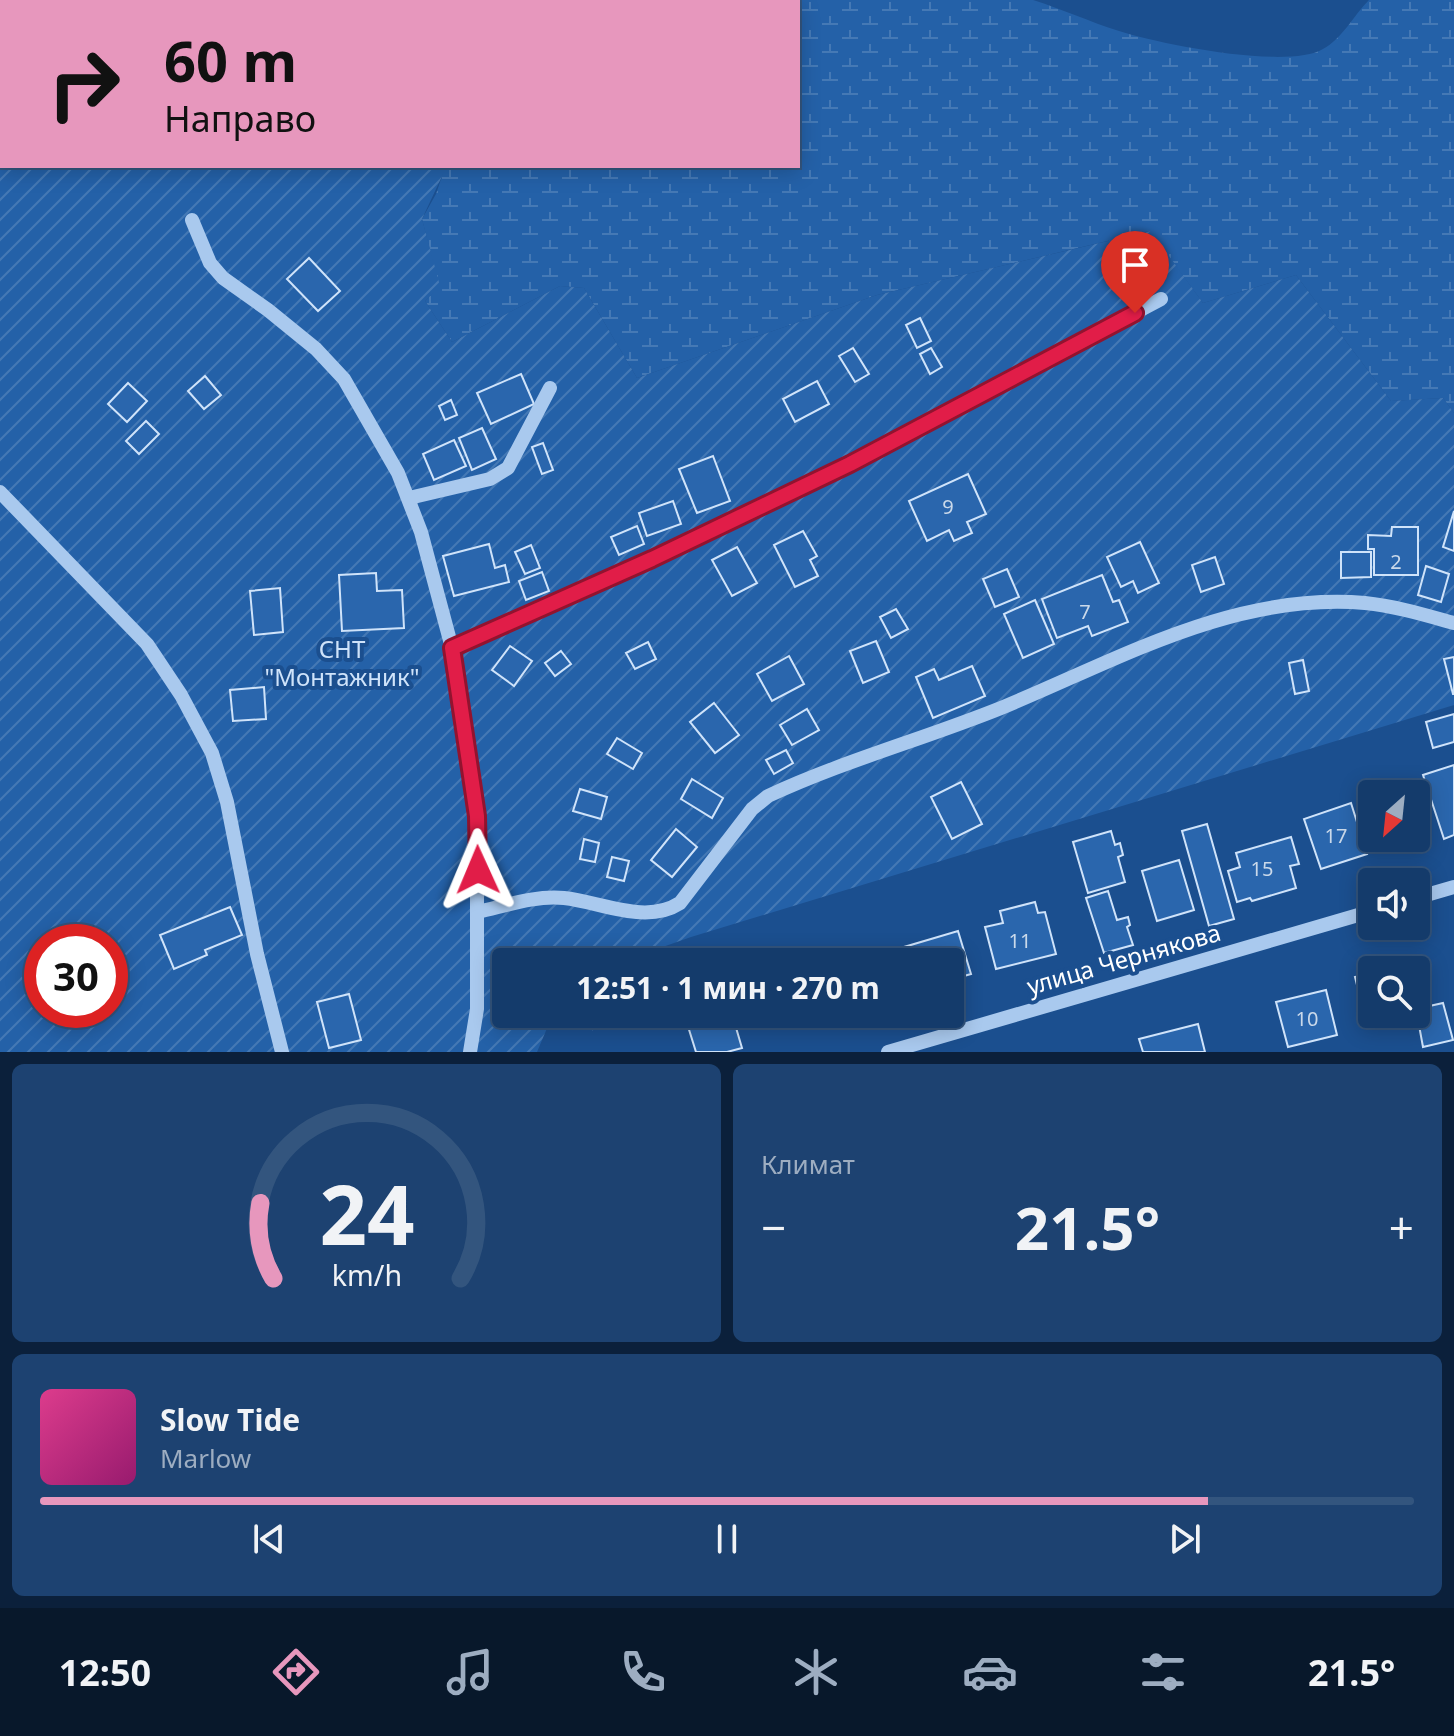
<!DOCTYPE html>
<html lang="ru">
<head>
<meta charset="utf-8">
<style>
  body { margin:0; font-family:"Noto Sans",sans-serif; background:#1d4271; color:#f1f3f6; height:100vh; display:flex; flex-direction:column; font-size:30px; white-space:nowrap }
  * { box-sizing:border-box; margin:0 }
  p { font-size:26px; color:#9dadc1 }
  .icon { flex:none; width:44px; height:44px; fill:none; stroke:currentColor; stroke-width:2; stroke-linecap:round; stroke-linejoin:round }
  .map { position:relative; height:1052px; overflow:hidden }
  .panel { display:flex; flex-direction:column; gap:12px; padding:12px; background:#0b203b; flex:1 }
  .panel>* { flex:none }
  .top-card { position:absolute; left:0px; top:0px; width:800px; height:168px; box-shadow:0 4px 20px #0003,0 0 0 2px #33557e; background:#e797bd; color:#111; overflow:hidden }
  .needle { width:52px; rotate:207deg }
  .tools { position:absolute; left:1358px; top:780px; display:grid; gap:16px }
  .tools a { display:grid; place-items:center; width:72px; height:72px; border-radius:8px; background:#143b6b; box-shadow:0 4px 20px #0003,0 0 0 2px #33557e; font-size:40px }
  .speed { position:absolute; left:24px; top:924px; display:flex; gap:16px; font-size:40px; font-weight:700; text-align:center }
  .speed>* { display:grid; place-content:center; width:104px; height:104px; border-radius:50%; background:#143b6b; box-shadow:0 4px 20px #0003,0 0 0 2px #33557e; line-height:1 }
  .speed .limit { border:12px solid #d22; background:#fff; color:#111 }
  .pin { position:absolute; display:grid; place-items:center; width:68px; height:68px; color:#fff; margin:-82px -34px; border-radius:50% 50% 50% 0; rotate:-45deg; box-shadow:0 0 8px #0007 }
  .pin .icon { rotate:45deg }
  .me { position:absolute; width:88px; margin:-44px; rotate:359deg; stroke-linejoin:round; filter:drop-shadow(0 0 6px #0008) }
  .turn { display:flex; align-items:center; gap:28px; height:168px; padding:0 32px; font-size:36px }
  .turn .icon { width:104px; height:104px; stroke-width:2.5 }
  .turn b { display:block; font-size:56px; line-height:68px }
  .big { font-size:60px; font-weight:700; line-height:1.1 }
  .panel .widget { flex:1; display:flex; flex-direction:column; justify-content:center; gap:12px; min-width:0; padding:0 28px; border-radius:12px; background:#1d4271 }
  .panel .dial { align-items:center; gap:0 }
  .dial svg { height:208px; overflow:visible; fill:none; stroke:#33557e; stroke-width:7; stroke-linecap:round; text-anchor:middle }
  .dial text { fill:#f1f3f6; stroke:none }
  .song { display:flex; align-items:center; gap:24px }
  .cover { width:96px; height:96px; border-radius:12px; background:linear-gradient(135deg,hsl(330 70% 55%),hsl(320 70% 35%)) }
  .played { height:8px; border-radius:4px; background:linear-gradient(90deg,#e797bd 85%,#33557e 85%) }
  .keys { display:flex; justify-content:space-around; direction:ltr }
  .heat { display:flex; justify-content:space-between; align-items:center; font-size:44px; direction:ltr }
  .panel .tiles { flex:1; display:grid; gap:12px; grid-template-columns:1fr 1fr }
  .widget:last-child { grid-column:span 2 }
  .trip { position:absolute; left:492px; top:948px; width:472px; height:80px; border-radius:8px; background:#143b6b; box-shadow:0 4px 20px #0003,0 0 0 2px #33557e; font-weight:700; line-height:80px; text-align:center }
  .menu { display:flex; height:128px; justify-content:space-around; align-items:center; background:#08182b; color:#9dadc1 }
  .menu .icon { width:56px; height:56px }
  .menu .on { color:#e797bd }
  .menu b { font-size:36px; color:#f1f3f6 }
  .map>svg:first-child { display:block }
  .wetland { fill:url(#wetland-marsh) }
  .garden { fill:url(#garden-furrows); fill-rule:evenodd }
  .building { fill:#2a66ad; stroke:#cfe3fa; stroke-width:2 }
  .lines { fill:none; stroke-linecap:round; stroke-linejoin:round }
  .minor { stroke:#a9c9ee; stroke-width:14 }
  .route-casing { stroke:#92132f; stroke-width:20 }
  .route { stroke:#e11d48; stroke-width:14 }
  .labels { text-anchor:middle; stroke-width:8; stroke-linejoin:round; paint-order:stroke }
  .number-label { font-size:20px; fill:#cad9ea }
  .park-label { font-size:24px; fill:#cfe3fa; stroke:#1b4f8f }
  .street-label { font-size:24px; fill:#fff; stroke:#1b4f8f }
</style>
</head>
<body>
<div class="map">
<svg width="1454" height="1052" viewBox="0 0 1454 1052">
  <defs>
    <pattern id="wetland-marsh" width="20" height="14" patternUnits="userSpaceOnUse" patternTransform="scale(2)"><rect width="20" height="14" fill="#2461a8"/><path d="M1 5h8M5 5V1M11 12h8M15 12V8" fill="none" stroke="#4579b5"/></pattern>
    <pattern id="garden-furrows" width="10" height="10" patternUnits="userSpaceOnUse" patternTransform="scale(2)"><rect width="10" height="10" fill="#2461a8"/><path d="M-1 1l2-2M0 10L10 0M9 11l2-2" fill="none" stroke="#4579b5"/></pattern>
  </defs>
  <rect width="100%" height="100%" fill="#1b4f8f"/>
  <path class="wetland" d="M253,0H1033C1062,9 1090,22 1119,31C1159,44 1288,70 1323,49C1342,39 1354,15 1369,0H1454V413L1443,398L1391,401L1296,275L1203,303L1150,231L877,295L637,378L584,288L560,286L452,342L425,301L439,286L422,219L436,194L443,173L440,166H798V2Z"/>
  <path class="garden" d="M0,0L256,2H2V166H440L444,172L422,219L440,286L425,301L452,342L560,286L584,288L637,378L877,295L1151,231L1203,303L1296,275L1391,401L1443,398L1454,413V705L691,937L620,962H506V1014H553L537,1052H0ZM42,942H110V1010H42Z"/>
  <g class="building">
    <polygon points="309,258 340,291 318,311 287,279"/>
    <polygon points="920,318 931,341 917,348 906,325"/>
    <polygon points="853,348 869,374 855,382 839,356"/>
    <polygon points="931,348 942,367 930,374 920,354"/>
    <polygon points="521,374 534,404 491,424 477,393"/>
    <polygon points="205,376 221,395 204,409 188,391"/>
    <polygon points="817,381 829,404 795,422 783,399"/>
    <polygon points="128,383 147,401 127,422 108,404"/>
    <polygon points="451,400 457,415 445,420 439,406"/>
    <polygon points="146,421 159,434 139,454 126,441"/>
    <polygon points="482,428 496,459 472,470 459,438"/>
    <polygon points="454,440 466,466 434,480 423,454"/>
    <polygon points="543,443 553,470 542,474 532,447"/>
    <polygon points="713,456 730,501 697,513 679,469"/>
    <polygon points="968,474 986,514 967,522 972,533 954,541 949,530 927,541 909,501"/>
    <polygon points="673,501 681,524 647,536 639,513"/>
    <polygon points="1454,511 1454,551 1443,547"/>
    <polygon points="637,526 644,544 619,555 611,537"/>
    <polygon points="1392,527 1418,527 1418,575 1374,575 1374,549 1368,549 1368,535 1391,536"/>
    <polygon points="803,531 817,556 810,560 818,576 795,587 774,545"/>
    <polygon points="1140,542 1159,583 1138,593 1133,581 1121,587 1107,557"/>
    <polygon points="489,544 495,568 505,565 509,582 454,596 443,556"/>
    <polygon points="531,545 540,568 525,574 515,552"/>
    <polygon points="737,547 757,583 732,596 712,560"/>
    <polygon points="1341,552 1371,552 1371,577 1341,578"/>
    <polygon points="1215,557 1224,584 1201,592 1192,565"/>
    <polygon points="1426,566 1449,574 1441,602 1418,595"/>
    <polygon points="1007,569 1019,597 995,607 983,579"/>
    <polygon points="542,572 549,591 526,600 519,581"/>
    <polygon points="376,573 377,591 402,590 404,628 342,631 339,575"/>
    <polygon points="1102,575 1113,602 1119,600 1128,622 1092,636 1088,626 1057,638 1042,599"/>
    <polygon points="280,588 283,632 254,635 250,591"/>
    <polygon points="1035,600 1054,644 1023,658 1004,614"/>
    <polygon points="896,609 908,629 891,638 880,617"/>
    <polygon points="876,641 889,672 863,683 850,651"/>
    <polygon points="648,642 656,659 635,669 626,653"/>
    <polygon points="510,646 532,661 514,686 492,670"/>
    <polygon points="561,651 571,664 555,676 545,663"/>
    <polygon points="789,656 804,684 772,701 757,674"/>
    <polygon points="1454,657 1454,694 1453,694 1444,659"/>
    <polygon points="1303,660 1309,691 1295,694 1289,663"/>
    <polygon points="972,666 985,696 933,718 916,677 934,669 939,680"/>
    <polygon points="264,687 266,719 233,721 230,690"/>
    <polygon points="714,703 739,735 715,753 690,722"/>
    <polygon points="807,709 819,730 792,745 780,725"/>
    <polygon points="1454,714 1454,742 1433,748 1426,722"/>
    <polygon points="617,738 642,753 633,769 607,754"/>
    <polygon points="786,750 793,763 774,774 766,760"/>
    <polygon points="1454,765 1454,835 1444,839 1423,775"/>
    <polygon points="692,779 723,798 712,818 681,799"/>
    <polygon points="961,782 982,824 952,839 931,797"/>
    <polygon points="580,789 607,797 601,819 573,811"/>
    <polygon points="1351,803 1367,854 1321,869 1304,819"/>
    <polygon points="1207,824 1234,919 1209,926 1182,831"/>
    <polygon points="676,829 697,847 672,877 651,860"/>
    <polygon points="1111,831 1115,845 1120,843 1123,855 1118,857 1125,882 1088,893 1073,842"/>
    <polygon points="1291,837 1299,864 1290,866 1296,888 1252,901 1250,898 1237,902 1228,871 1240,867 1236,853"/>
    <polygon points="584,839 599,843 595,862 580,859"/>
    <polygon points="612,857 629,861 624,881 607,877"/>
    <polygon points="1179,860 1194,910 1157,921 1142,871"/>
    <polygon points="1108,891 1117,920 1128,917 1130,925 1127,927 1133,945 1104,953 1086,898"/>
    <polygon points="1035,902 1038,913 1045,912 1056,954 996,969 985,927 1003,923 1000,911"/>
    <polygon points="230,907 242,935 205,950 207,955 174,969 160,935"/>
    <polygon points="958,931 971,974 950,980 950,962 890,962 907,956 904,947"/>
    <polygon points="1372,973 1372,1014 1395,1014 1396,1018 1367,1025 1355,977"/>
    <polygon points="1326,990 1337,1035 1288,1047 1276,1002"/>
    <polygon points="349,994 361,1040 329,1048 317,1002"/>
    <polygon points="1443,1003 1453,1040 1423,1047 1416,1009"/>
    <polygon points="587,1014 629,1014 593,1029"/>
    <polygon points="707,1014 732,1014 742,1048 727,1052 696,1052 686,1020"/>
    <polygon points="1198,1024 1205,1052 1143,1052 1139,1039"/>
  </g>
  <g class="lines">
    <g class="minor">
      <polyline points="0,14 2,14"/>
      <polyline points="192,220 210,263 223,278 268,310 316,349 344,379 398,473 421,532 452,648 467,736 477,816 477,1009 470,1052"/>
      <polyline points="0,492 147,644 181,695 212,753 227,802 257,954 282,1052"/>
      <polyline points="409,498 490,479 508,468 550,388"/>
      <polyline points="452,648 652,559 850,464 1161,299"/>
      <polyline points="1416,898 1454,887"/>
      <path d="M477,912C505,906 535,895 564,898C601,902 646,925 680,903L752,809L768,796C843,761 924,739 1001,708C1118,660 1233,592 1365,603C1395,606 1425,615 1454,623"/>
      <polyline points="888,1052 1372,911"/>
    </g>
  </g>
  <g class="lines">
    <defs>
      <polyline id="route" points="478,870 477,816 452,648 652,559 850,464 1135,313"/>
    </defs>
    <use href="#route" class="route-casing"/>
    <use href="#route" class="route"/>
  </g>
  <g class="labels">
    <g class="number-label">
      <text x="948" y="514">9</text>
      <text x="1396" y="569">2</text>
      <text x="1085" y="619">7</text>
      <text x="1336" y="843">17</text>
      <text x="1262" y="876">15</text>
      <text x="1020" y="948">11</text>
      <text x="1307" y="1026">10</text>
    </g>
    <g class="park-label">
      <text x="342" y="658">СНТ<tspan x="342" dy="28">"Монтажник"</tspan></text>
    </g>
    <g class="street-label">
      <text transform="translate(1124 960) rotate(-16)" y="8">улица Чернякова</text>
    </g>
  </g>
</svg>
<div class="tools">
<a><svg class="needle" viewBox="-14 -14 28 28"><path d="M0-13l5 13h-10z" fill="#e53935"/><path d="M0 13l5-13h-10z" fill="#9dadc1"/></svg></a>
<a><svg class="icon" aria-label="sound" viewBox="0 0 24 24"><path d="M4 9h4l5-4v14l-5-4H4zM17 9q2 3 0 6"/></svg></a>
<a><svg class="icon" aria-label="search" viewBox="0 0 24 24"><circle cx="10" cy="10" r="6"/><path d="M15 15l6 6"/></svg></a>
</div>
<div class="speed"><div class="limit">30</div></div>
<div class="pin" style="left:1135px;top:313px;background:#d93025"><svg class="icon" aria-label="arrive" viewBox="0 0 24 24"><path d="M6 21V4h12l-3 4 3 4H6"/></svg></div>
<svg class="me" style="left:478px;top:870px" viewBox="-20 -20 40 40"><path d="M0-17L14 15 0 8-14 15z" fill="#e11d48" stroke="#fff" stroke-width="4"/></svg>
<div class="trip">12:51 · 1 мин · 270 m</div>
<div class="top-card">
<div class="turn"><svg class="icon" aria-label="right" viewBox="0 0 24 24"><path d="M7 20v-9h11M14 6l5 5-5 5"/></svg><div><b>60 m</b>Направо</div></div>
</div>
</div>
<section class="panel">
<div class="tiles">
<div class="widget dial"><svg viewBox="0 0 100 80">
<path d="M14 69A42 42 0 1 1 86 69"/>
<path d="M14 69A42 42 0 0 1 9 40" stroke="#e797bd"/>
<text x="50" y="56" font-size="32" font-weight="700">24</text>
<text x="50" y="72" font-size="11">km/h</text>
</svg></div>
<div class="widget"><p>Климат</p>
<div class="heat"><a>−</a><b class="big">21.5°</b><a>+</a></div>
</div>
<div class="widget">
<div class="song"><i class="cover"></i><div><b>Slow Tide</b><p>Marlow</p></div></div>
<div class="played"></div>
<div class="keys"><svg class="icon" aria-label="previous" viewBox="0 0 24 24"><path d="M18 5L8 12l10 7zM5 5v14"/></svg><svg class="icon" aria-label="pause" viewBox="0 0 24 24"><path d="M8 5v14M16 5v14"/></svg><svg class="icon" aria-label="next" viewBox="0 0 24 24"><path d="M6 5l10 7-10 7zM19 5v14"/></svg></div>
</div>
</div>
</section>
<nav class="menu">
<b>12:50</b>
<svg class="icon on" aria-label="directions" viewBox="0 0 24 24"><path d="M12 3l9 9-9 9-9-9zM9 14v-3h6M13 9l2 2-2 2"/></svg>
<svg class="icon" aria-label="music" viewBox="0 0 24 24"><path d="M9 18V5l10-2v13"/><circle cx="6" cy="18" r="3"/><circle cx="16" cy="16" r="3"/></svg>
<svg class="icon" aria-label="phone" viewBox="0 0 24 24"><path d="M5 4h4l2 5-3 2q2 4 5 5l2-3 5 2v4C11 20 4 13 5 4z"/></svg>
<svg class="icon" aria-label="climate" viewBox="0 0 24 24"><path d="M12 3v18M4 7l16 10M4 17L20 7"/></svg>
<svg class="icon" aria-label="car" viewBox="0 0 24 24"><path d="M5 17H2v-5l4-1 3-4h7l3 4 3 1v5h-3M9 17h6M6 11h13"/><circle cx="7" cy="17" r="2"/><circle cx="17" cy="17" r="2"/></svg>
<svg class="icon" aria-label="filters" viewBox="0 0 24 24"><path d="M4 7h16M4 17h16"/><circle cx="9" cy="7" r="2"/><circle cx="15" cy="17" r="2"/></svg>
<b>21.5°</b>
</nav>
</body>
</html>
